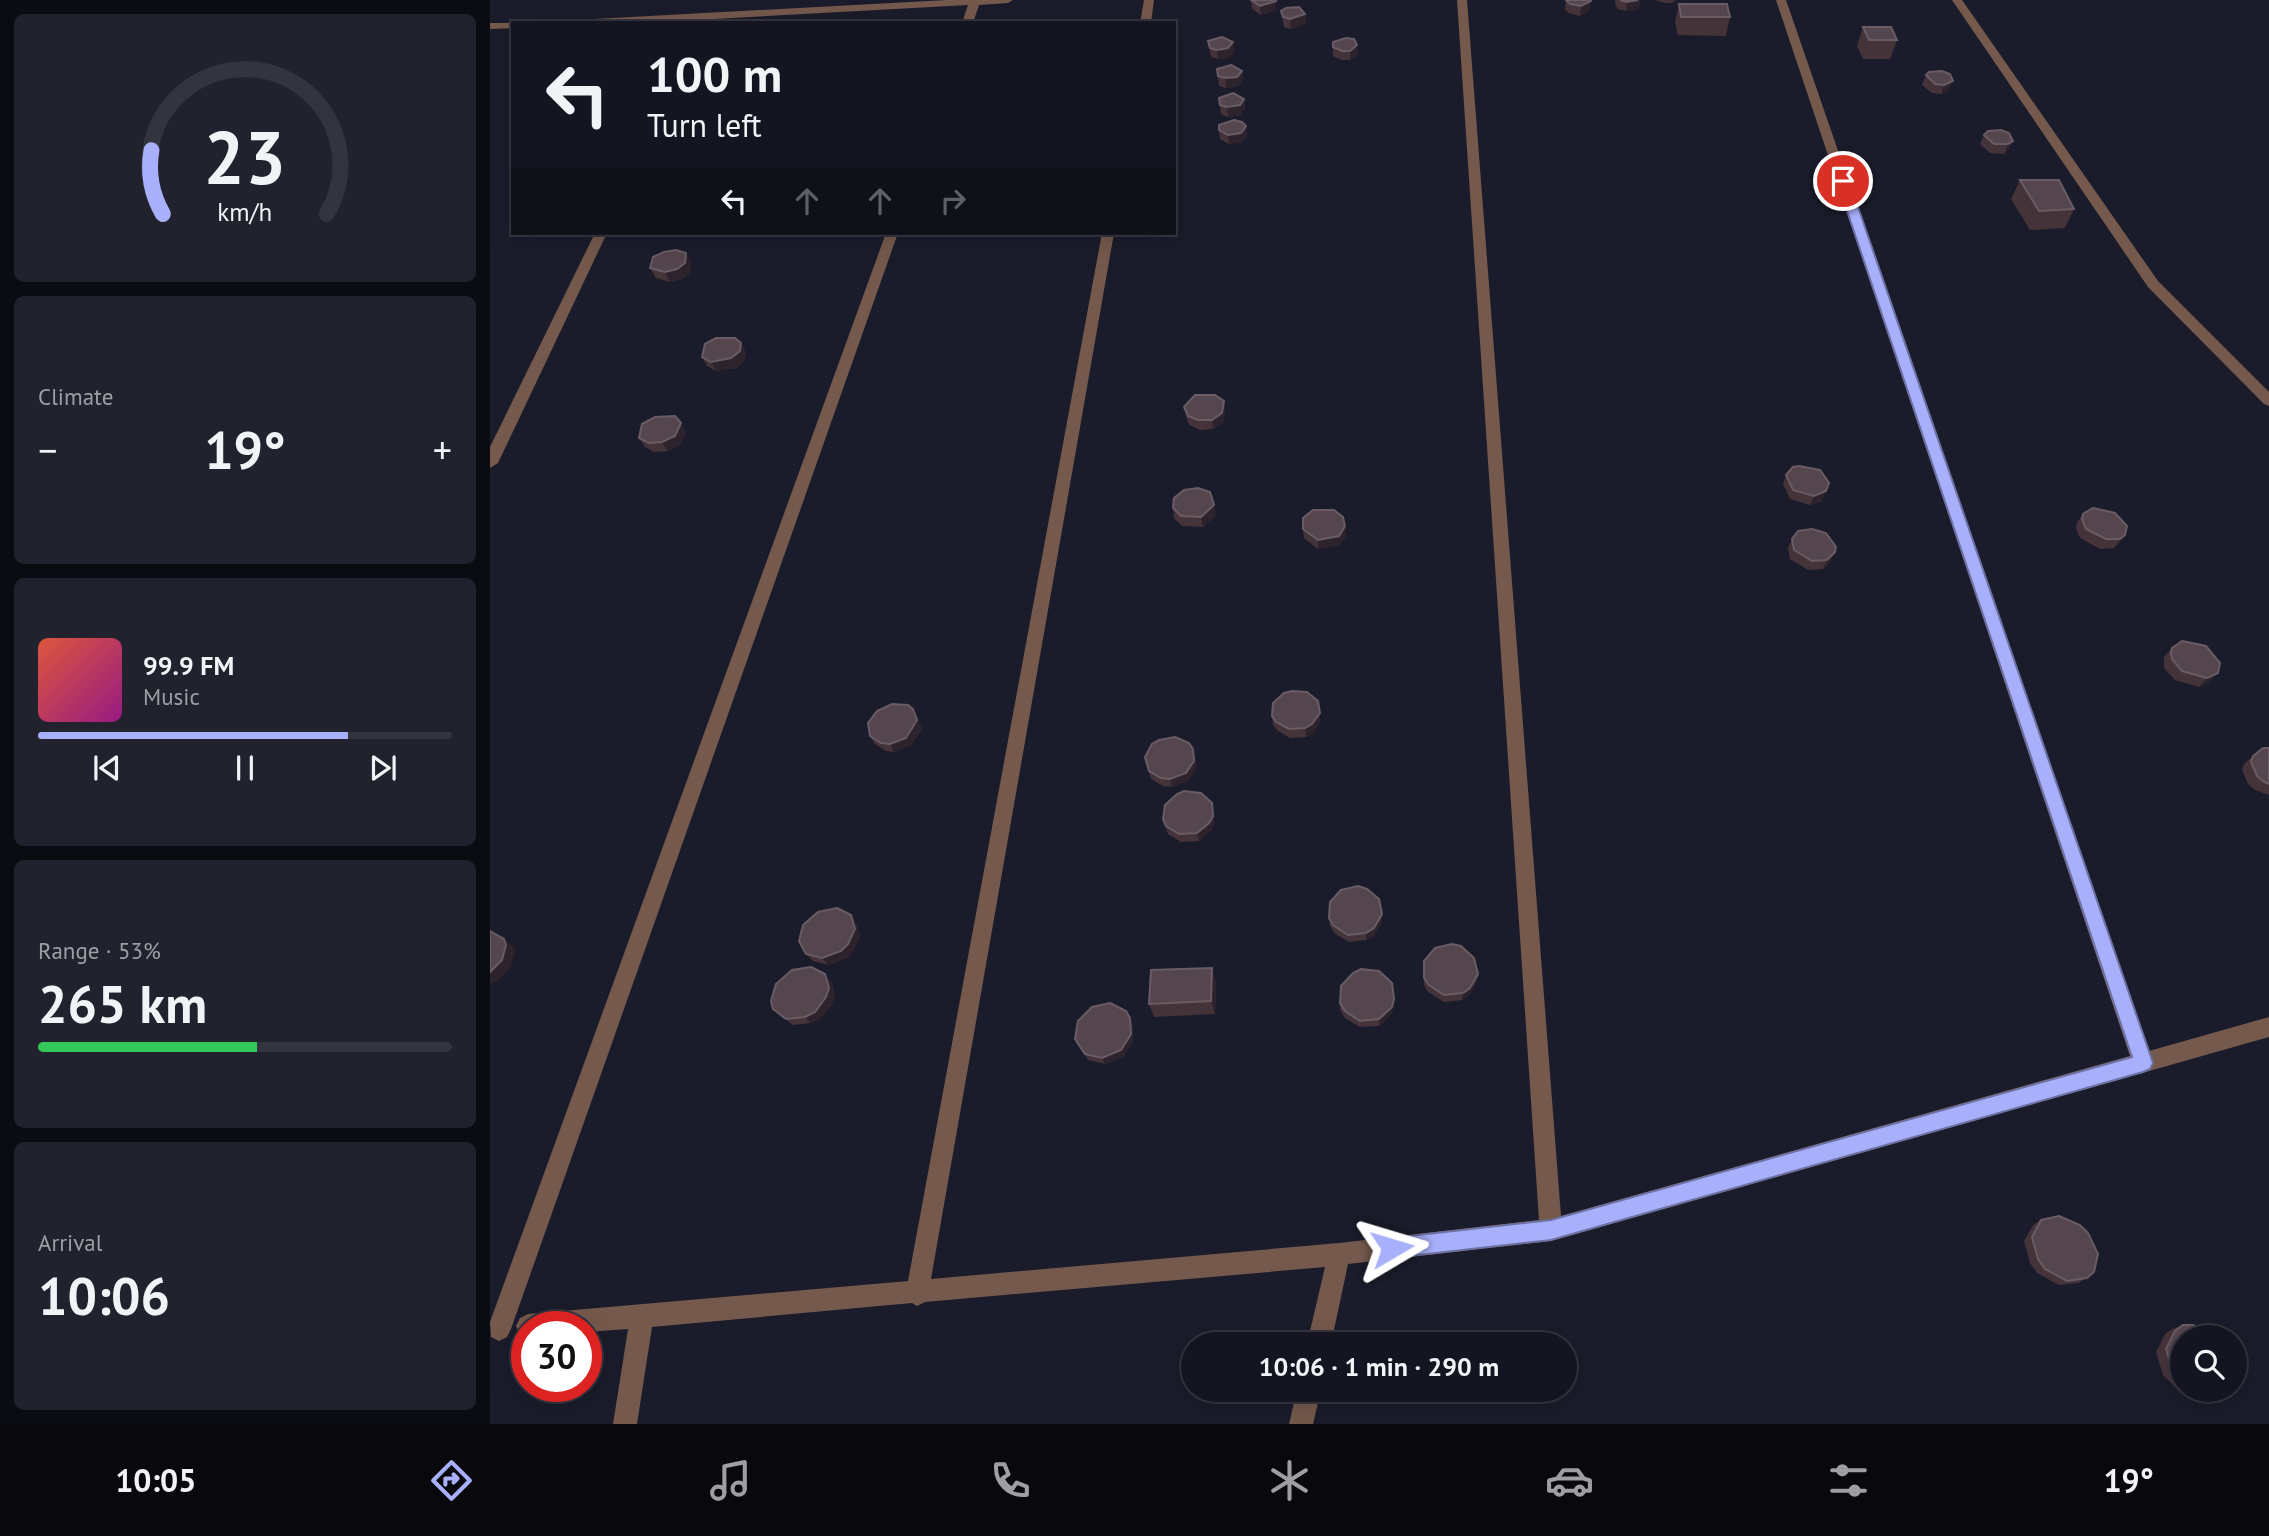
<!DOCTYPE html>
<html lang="en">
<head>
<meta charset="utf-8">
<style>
  body { margin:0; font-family:"PT Sans",sans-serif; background:#21222d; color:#f1f3f6; height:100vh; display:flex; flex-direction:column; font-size:26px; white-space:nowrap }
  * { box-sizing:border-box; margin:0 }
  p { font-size:23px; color:#9d9fa5 }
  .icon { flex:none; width:38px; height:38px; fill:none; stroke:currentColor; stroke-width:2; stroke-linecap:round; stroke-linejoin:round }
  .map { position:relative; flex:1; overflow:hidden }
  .drawer { display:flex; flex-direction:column; gap:14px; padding:14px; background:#0b0c12; width:490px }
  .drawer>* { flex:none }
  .guide { position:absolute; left:21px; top:21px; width:665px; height:214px; border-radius:0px; box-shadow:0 7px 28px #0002,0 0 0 2px #33343e; background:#141520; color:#f1f3f6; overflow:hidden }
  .tools { position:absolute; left:1680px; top:1325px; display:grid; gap:14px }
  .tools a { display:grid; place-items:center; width:77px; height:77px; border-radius:50%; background:#141520; box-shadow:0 7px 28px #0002,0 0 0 2px #33343e; font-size:35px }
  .speed { position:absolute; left:21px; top:1311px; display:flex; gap:14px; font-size:35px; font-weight:700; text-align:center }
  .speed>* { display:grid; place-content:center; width:91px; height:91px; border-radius:50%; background:#141520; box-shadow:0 7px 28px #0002,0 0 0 2px #33343e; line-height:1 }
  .speed .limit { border:10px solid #d22; background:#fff; color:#111 }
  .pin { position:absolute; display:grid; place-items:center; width:60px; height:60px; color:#fff; margin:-30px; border:4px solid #fff; border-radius:50%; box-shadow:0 2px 7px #0007 }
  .me { position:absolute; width:77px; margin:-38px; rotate:83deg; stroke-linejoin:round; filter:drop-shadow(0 0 5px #0008) }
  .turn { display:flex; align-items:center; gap:24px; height:147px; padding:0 21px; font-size:32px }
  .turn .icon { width:91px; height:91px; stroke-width:2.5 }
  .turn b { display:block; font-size:49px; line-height:60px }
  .lanes { display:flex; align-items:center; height:66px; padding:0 21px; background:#0003; justify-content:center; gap:35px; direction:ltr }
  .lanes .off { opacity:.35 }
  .big { font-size:52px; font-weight:800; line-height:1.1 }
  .drawer .widget { flex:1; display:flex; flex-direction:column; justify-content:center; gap:10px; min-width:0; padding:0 24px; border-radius:10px; background:#21222d }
  .drawer .dial { align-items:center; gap:0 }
  .dial svg { height:182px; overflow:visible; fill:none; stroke:#33343e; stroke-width:7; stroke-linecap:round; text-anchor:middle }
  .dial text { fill:#f1f3f6; stroke:none }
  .song { display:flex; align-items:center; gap:21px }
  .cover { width:84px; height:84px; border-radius:10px; background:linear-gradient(135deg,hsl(10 70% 55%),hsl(310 70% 35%)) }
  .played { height:7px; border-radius:4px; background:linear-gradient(90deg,#a8b0fc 75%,#33343e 75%) }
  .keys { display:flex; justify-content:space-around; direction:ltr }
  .heat { display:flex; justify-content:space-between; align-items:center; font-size:38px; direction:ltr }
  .charge { height:10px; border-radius:5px; background:linear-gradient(90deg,#34c759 53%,#33343e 0) }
  .trip { position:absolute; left:691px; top:1332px; width:396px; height:70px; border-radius:35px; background:#141520; box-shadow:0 7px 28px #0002,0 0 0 2px #33343e; font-weight:800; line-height:70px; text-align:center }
  .tab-bar { display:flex; height:112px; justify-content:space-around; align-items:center; background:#08080d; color:#9d9fa5 }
  .tab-bar .icon { width:49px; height:49px }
  .tab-bar .selected { color:#a8b0fc }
  .tab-bar b { font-size:32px; color:#f1f3f6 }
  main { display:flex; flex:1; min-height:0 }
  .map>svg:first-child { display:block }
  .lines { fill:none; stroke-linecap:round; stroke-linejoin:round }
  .minor { fill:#75594c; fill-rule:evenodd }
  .wall { fill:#45333a }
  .shaded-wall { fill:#2d232c }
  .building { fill:#55454c; stroke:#695c64; stroke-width:2 }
  .route { fill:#a8b0fc; stroke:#6d72a4; stroke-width:2 }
</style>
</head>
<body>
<main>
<section class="drawer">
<div class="widget dial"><svg viewBox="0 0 100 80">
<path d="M14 69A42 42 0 1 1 86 69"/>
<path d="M14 69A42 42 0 0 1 9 41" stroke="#a8b0fc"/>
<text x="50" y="56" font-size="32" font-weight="700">23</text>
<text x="50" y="72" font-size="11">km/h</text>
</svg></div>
<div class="widget"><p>Climate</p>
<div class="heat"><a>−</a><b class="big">19°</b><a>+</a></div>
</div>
<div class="widget">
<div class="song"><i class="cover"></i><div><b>99.9 FM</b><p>Music</p></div></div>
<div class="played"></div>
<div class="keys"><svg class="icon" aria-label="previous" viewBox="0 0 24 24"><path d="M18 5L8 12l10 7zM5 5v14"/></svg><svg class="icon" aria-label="pause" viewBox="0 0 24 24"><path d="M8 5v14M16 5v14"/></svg><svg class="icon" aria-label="next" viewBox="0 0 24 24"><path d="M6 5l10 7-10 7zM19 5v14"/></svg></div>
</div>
<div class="widget"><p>Range · 53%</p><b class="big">265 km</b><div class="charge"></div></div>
<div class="widget"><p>Arrival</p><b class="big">10:06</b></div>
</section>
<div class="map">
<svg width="1779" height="1424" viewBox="0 0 1779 1424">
  <rect width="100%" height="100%" fill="#1a1c2b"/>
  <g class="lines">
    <g class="minor">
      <polygon points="457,0 523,0 518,3 489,5 483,23 472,23 478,5 152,23 81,23 86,20"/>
      <polygon points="654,0 664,0 661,23 650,23"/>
      <polygon points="967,0 977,0 1071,1216 1640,1056 1286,0 1296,0 1659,1051 1779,1017 1779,1037 1061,1241 858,1264 841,1344 817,1344 835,1267 435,1302 427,1306 422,1303 162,1327 147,1424 123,1424 138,1329 96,1332 96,1326 37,1326 37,1337 30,1334 26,1326 30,1318 38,1314 418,1281 612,233 624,233 441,1279 849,1243 1049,1220"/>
      <polygon points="1462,0 1472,0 1668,281 1779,392 1779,406 1774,404 1658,287"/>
      <polygon points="0,23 27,23 23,23 23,28 0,29"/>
      <polygon points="105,233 117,233 8,463 0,468 0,447"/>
      <polygon points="396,233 408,233 21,1329 17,1337 9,1341 1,1337 0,1322"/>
      <polygon points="807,1390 831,1390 823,1424 799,1424"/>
    </g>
  </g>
  <g class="wall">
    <polygon points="761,0 786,10 771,15 762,9"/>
    <polygon points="1076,0 1100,10 1090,16 1079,13 1075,10"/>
    <polygon points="1125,0 1150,0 1149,7 1146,10 1136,11 1128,9 1125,4"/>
    <polygon points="1166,0 1186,0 1182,3 1175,3 1167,1"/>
    <polygon points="1189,4 1240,17 1236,36 1188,35 1185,22"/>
    <polygon points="791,11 815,14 816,24 801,29 794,27"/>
    <polygon points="1373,27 1407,40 1400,59 1373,59 1367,46"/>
    <polygon points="856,38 868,55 860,60 852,60 843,56 843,42"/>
    <polygon points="718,41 743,42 744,52 739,58 728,59 721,57"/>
    <polygon points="727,69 752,71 753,80 748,86 736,88 729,86"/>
    <polygon points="1452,71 1459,90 1451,94 1442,93 1432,85 1436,75"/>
    <polygon points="729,98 754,99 755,108 751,115 738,117 731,114"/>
    <polygon points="756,126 757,136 752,142 739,144 730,139 729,130"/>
    <polygon points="1494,135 1523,141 1518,150 1514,154 1500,153 1490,144"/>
    <polygon points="1530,180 1584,209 1575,228 1540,230 1521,199"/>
    <polygon points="201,263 200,273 192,279 180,282 166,278 160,268"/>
    <polygon points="251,343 256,353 254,361 246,368 226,371 217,366 212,357"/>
    <polygon points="734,401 735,410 733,423 723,429 710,430 699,425 696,416 694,407"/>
    <polygon points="196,432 190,445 178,451 164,452 155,447 149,438"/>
    <polygon points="1296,475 1332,501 1320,505 1300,499 1293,484"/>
    <polygon points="683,508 726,515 713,527 692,526 684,518"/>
    <polygon points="1593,514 1635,535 1628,544 1624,548 1610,549 1590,538 1586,528 1587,523"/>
    <polygon points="813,529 856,536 849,545 828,549 814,538"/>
    <polygon points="1302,539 1341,561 1333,569 1318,570 1300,559 1298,548"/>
    <polygon points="1682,648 1720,682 1709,687 1685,680 1674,668 1674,657"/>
    <polygon points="830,713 830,722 823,733 816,737 800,738 787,730 783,725 782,716"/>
    <polygon points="427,718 432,729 420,746 404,752 396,751 385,744 380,736"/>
    <polygon points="1779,748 1779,795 1765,790 1758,784 1752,770 1754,764 1763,756"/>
    <polygon points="655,757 705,757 706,769 698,781 682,787 673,786 661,779"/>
    <polygon points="722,803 724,824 721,830 709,841 691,842 678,834 673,819"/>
    <polygon points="892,914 892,922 884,936 876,940 859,942 844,933 840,926 839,918"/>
    <polygon points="366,923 370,936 363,951 357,958 338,965 323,961 316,954"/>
    <polygon points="934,961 987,981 979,995 972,1000 954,1002 938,992 934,985"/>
    <polygon points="341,981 345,995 342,1004 331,1018 321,1023 303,1025 290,1015 283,1009"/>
    <polygon points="726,982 725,1014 664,1017 659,1004"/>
    <polygon points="904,999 904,1006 901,1014 889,1026 870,1027 855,1018 850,1010 850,1003"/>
    <polygon points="640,1018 643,1025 643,1041 634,1056 615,1064 598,1060 585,1039"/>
    <polygon points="1551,1220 1597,1278 1588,1283 1569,1285 1547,1273 1540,1263 1534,1241 1543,1225"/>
    <polygon points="1693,1325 1692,1390 1739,1390 1736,1394 1716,1400 1693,1395 1673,1375 1666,1352 1675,1334 1682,1329"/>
  </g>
  <g class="shaded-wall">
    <polygon points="1150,0 1149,7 1146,10 1136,11 1137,2"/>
    <polygon points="786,1 786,10 771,15 770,6"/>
    <polygon points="1101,1 1100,10 1090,16 1091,6"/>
    <polygon points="815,14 816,24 801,29 800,19"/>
    <polygon points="743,42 744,52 739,58 728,59 727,50"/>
    <polygon points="867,45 868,55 860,60 860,51"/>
    <polygon points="752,71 753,80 748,86 736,88 735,78"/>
    <polygon points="1463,81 1459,90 1451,94 1454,85"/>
    <polygon points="754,99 755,108 751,115 738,117 737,107"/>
    <polygon points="756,126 757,136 752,142 739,144 738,135"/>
    <polygon points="1523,141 1518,150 1514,154 1518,144"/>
    <polygon points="196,253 201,263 200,273 192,279 180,282 175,272"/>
    <polygon points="251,343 256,353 254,361 246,368 226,371 221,362"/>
    <polygon points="734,401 735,410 733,423 723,429 722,420"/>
    <polygon points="191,423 196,432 190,445 178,451 172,442"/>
    <polygon points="1339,483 1332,501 1320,505 1324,496"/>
    <polygon points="724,505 726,515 713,527 711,517"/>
    <polygon points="855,526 856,536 849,545 828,549 828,540"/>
    <polygon points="1635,535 1628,544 1624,548 1630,539"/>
    <polygon points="1345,552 1341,561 1333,569 1337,560"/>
    <polygon points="1728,673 1720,682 1709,687 1717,678"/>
    <polygon points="423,709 432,729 420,746 404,752 400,744"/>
    <polygon points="830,713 830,722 823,733 816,737 815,728"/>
    <polygon points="703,749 706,769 698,781 682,787 680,779"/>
    <polygon points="722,803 724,824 721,830 709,841 707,833"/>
    <polygon points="892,914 892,922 884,936 876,940 876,933"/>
    <polygon points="361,915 366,923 370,936 363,951 357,958 338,965 332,958"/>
    <polygon points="14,939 23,946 25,952 21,967 7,981 0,984 0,972"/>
    <polygon points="722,968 726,982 725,1014 721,1001"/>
    <polygon points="335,974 341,981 345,995 342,1004 331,1018 321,1023 315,1017"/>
    <polygon points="988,974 987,981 979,995 972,1000 973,993"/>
    <polygon points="904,999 904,1006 901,1014 889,1026 889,1019"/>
    <polygon points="640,1018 643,1025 643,1041 634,1056 615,1064 612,1058"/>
  </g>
  <g class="building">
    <polygon points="761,0 785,0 786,1 770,6"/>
    <polygon points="1076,0 1100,0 1101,1 1091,6 1080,4"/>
    <polygon points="1130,0 1148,0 1137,2"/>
    <polygon points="1189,4 1237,4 1240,17 1191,17"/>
    <polygon points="809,7 815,14 800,19 793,17 791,11 796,8"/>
    <polygon points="1373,27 1401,27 1407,40 1379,40"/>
    <polygon points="732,37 743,42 738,48 727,50 720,48 718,41"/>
    <polygon points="856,38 864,39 867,45 860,51 852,51 843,47 843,42"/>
    <polygon points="741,65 752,71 747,77 735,78 728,76 727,69"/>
    <polygon points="1452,71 1460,74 1463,81 1454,85 1445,84 1436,75 1439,72"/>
    <polygon points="743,93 754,99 750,105 737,107 730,105 729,98"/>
    <polygon points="744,120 752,122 756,126 751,133 738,135 729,130 729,125"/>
    <polygon points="1511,130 1519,133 1523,141 1518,144 1504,144 1494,135 1498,131"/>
    <polygon points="1530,180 1569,180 1584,209 1549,211"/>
    <polygon points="186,250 196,253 195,263 187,269 175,272 160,268 163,257 174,252"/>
    <polygon points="226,338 245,338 251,343 250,351 241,358 221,362 212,357 215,344"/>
    <polygon points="705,395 725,395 734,401 732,413 722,420 708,420 698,416 694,407"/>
    <polygon points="185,416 191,423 185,436 172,442 159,443 149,438 152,424 165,417"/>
    <polygon points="1309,466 1330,470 1339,483 1336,491 1324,496 1303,490 1296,475 1303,467"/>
    <polygon points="708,488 720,492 724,505 711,517 691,516 683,508 684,498 694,490"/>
    <polygon points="1603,508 1625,513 1637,526 1635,535 1630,539 1616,539 1596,529 1592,519 1593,514"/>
    <polygon points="823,510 844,510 853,517 855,526 849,536 828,540 813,529 813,518"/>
    <polygon points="1322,529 1336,533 1346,547 1345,552 1337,560 1322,561 1304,550 1302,539 1308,531"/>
    <polygon points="1692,641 1716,646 1730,663 1728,673 1717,678 1692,671 1682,659 1681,653 1682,648"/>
    <polygon points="802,691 817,692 828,701 830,713 822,724 815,728 799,729 786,722 782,716 783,703 794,693"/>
    <polygon points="402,704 418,705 423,709 427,720 416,738 400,744 391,743 380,736 378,723 387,711"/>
    <polygon points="685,737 699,743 703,749 704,761 696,773 680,779 671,778 659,771 655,757 662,744 669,740"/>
    <polygon points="1773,748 1779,748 1779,784 1774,782 1767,776 1761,762 1763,756"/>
    <polygon points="694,791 711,793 722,803 723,816 719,823 707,833 689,834 676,826 673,819 675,805 687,794"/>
    <polygon points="868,886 877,889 889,899 892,914 884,928 876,933 858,935 843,925 839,918 840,902 851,890"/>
    <polygon points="347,908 361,915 365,929 358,944 351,951 332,958 316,954 309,941 313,925 328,912"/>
    <polygon points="0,931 14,939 16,945 12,960 0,972"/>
    <polygon points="962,944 971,946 984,958 988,974 980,988 973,993 954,995 939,985 934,978 934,961 945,948"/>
    <polygon points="321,967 335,974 339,988 336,997 325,1012 315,1017 296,1019 283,1009 281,1001 286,984 302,970"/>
    <polygon points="722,968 721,1001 659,1004 661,970"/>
    <polygon points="871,969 889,971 902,983 904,999 902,1007 889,1019 870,1021 855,1011 850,1003 851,986 863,973"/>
    <polygon points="620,1003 636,1011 640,1018 641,1034 631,1050 612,1058 595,1054 585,1039 588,1021 602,1007"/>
    <polygon points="1569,1216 1590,1225 1598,1233 1608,1254 1604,1272 1597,1278 1577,1281 1555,1269 1548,1259 1542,1237 1551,1220"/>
    <polygon points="1693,1325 1703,1325 1728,1337 1692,1337 1692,1381 1683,1372 1676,1349 1685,1331"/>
    <polygon points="1701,1390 1739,1390 1736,1394 1726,1398 1704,1392"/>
  </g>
  <polygon class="route" points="1349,179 1359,181 1663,1063 1660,1069 1653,1072 1061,1240 902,1258 895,1255 892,1248 895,1241 902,1238 1061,1220 1642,1057 1347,181"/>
</svg>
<div class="tools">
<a><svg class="icon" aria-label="search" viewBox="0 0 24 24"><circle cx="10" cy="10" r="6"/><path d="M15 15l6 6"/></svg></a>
</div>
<div class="speed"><div class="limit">30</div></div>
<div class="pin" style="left:1353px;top:181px;background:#d93025"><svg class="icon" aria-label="arrive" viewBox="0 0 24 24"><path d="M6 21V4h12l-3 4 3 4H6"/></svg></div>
<svg class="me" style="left:902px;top:1248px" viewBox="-20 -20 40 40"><path d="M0-17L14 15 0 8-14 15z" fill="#a8b0fc" stroke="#fff" stroke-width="4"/></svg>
<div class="trip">10:06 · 1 min · 290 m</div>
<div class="guide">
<div class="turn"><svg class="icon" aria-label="left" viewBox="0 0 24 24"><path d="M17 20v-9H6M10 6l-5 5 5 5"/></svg><div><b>100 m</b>Turn left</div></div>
<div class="lanes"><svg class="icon" aria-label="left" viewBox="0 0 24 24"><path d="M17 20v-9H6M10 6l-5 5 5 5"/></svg><svg class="icon off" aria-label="ahead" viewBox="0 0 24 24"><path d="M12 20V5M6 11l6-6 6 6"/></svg><svg class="icon off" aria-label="ahead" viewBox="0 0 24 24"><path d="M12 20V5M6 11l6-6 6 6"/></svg><svg class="icon off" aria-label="right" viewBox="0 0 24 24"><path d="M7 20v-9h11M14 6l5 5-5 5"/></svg></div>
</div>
</div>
</main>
<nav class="tab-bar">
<b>10:05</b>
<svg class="icon selected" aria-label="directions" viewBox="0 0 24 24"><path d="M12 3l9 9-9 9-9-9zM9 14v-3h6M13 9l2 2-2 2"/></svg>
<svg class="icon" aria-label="music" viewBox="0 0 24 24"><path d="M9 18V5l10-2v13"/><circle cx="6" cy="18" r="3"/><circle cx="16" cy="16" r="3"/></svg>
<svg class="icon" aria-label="phone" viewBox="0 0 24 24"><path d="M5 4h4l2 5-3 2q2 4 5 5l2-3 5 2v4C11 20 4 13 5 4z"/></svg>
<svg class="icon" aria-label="climate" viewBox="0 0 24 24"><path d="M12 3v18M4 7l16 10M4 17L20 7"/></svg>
<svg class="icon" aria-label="car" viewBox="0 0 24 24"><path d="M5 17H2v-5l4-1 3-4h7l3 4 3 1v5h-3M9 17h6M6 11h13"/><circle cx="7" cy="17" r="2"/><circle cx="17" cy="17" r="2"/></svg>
<svg class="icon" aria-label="filters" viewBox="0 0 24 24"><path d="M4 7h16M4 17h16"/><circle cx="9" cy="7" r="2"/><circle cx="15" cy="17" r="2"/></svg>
<b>19°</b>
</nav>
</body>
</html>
